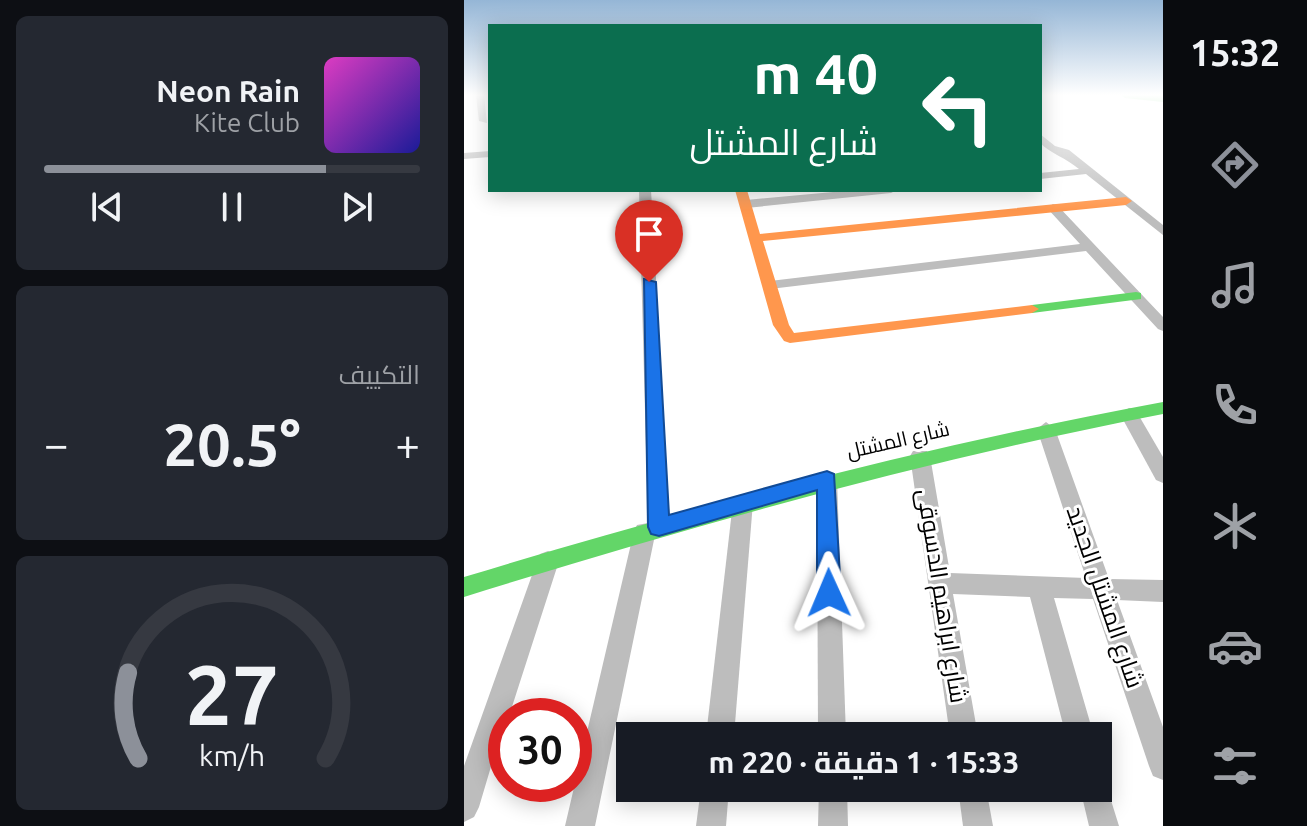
<!DOCTYPE html>
<html lang="ar">
<head>
<meta charset="utf-8">
<style>
  body { margin:0; font-family:Ubuntu,Cairo,sans-serif; background:#242831; color:#f1f3f6; direction:rtl; height:100vh; display:flex; flex-direction:column; font-size:30px; white-space:nowrap }
  * { box-sizing:border-box; margin:0 }
  p { font-size:26px; color:#9ea1a6 }
  .icon { flex:none; width:44px; height:44px; fill:none; stroke:currentColor; stroke-width:2; stroke-linecap:round; stroke-linejoin:round }
  .map { position:relative; flex:1; overflow:hidden; direction:ltr }
  .drawer { display:flex; flex-direction:column; gap:16px; padding:16px; background:#0d0f14; width:464px }
  .drawer>* { flex:none }
  .hud { position:absolute; left:24px; top:24px; width:554px; height:168px; border-radius:0px; box-shadow:0 4px 20px #0003; direction:rtl; background:#0b6e4f; color:#fff; overflow:hidden }
  .speed { position:absolute; left:24px; top:698px; display:flex; gap:16px; font-size:40px; font-weight:700; text-align:center }
  .speed>* { display:grid; place-content:center; width:104px; height:104px; border-radius:50%; background:#171b24; box-shadow:0 4px 20px #0003; line-height:1 }
  .speed .limit { border:12px solid #d22; background:#fff; color:#111 }
  .pin { position:absolute; display:grid; place-items:center; width:68px; height:68px; color:#fff; margin:-82px -34px; border-radius:50% 50% 50% 0; rotate:-45deg; box-shadow:0 0 8px #0007 }
  .pin .icon { rotate:45deg }
  .me { position:absolute; width:88px; margin:-44px; rotate:359deg; stroke-linejoin:round; filter:drop-shadow(0 0 6px #0008) }
  .turn { display:flex; align-items:center; gap:28px; height:168px; padding:0 32px; font-size:36px }
  .turn .icon { width:104px; height:104px; stroke-width:2.5 }
  .turn b { display:block; font-size:56px; line-height:68px }
  .big { font-size:60px; font-weight:700; line-height:1.1 }
  .drawer .widget { flex:1; display:flex; flex-direction:column; justify-content:center; gap:12px; min-width:0; padding:0 28px; border-radius:12px; background:#242831 }
  .drawer .dial { align-items:center; gap:0 }
  .dial svg { height:208px; overflow:visible; fill:none; stroke:#363941; stroke-width:7; stroke-linecap:round; text-anchor:middle }
  .dial text { fill:#f1f3f6; stroke:none }
  .song { display:flex; align-items:center; gap:24px }
  .cover { width:96px; height:96px; border-radius:12px; background:linear-gradient(135deg,hsl(310 70% 55%),hsl(240 70% 35%)) }
  .played { height:8px; border-radius:4px; background:linear-gradient(90deg,#8c9099 75%,#363941 75%) }
  .keys { display:flex; justify-content:space-around; direction:ltr }
  .heat { display:flex; justify-content:space-between; align-items:center; font-size:44px; direction:ltr }
  .trip { position:absolute; left:152px; top:722px; width:496px; height:80px; border-radius:0px; background:#171b24; box-shadow:0 4px 20px #0003; font-weight:700; line-height:80px; text-align:center; direction:rtl }
  main { display:flex; flex:1; min-height:0 }
  .tabs { display:flex; flex-direction:column; width:144px; justify-content:space-around; align-items:center; background:#090b0e; color:#9ea1a6 }
  .tabs .icon { width:56px; height:56px }
  .tabs .on { color:#8c9099 }
  .tabs b { font-size:36px; color:#f1f3f6 }
  .map>svg:first-child { display:block }
  .lines { fill:none; stroke-linecap:round; stroke-linejoin:round }
  .street { fill:#bdbdbd; fill-rule:evenodd }
  .fast { fill:#63d668; fill-rule:evenodd }
  .slow { fill:#ff974d; fill-rule:evenodd }
  .route { fill:#1a73e8; stroke:#114b97; stroke-width:2 }
  .labels { text-anchor:middle; stroke-width:6; stroke-linejoin:round; paint-order:stroke }
  .street-label { font-size:20px; fill:#000; stroke:#fff }
  .near-street-label { font-size:24px; fill:#000; stroke:#fff }
</style>
</head>
<body>
<main>
<nav class="tabs">
<b>15:32</b>
<svg class="icon on" aria-label="directions" viewBox="0 0 24 24"><path d="M12 3l9 9-9 9-9-9zM9 14v-3h6M13 9l2 2-2 2"/></svg>
<svg class="icon" aria-label="music" viewBox="0 0 24 24"><path d="M9 18V5l10-2v13"/><circle cx="6" cy="18" r="3"/><circle cx="16" cy="16" r="3"/></svg>
<svg class="icon" aria-label="phone" viewBox="0 0 24 24"><path d="M5 4h4l2 5-3 2q2 4 5 5l2-3 5 2v4C11 20 4 13 5 4z"/></svg>
<svg class="icon" aria-label="climate" viewBox="0 0 24 24"><path d="M12 3v18M4 7l16 10M4 17L20 7"/></svg>
<svg class="icon" aria-label="car" viewBox="0 0 24 24"><path d="M5 17H2v-5l4-1 3-4h7l3 4 3 1v5h-3M9 17h6M6 11h13"/><circle cx="7" cy="17" r="2"/><circle cx="17" cy="17" r="2"/></svg>
<svg class="icon" aria-label="filters" viewBox="0 0 24 24"><path d="M4 7h16M4 17h16"/><circle cx="9" cy="7" r="2"/><circle cx="15" cy="17" r="2"/></svg>
</nav>
<div class="map">
<svg width="699" height="826" viewBox="0 0 699 826">
  <rect width="100%" height="100%" fill="#fff"/>
  <g class="lines">
    <g class="street">
      <polygon points="12,95 20,95 23,123 15,121"/>
      <path d="M576,134L591,146L605,150L699,225V235L622,174L576,179V173L615,169C602,158 586,153 576,143Z"/>
      <polygon points="26,151 26,157 0,159 0,153"/>
      <polygon points="175,190 187,190 206,527 203,533 191,535 131,826 101,826 170,531 173,525 184,523"/>
      <polygon points="391,190 433,190 427,193 282,208 276,204 282,200"/>
      <polygon points="589,204 593,205 699,317 699,331 694,329 622,251 306,289 299,285 306,281 616,244 583,208"/>
      <polygon points="665,408 671,409 699,457 699,483 692,480 656,414"/>
      <polygon points="582,422 591,429 645,579 699,580 699,602 653,600 699,727 699,780 689,776 685,766 629,599 590,598 630,736 602,736 566,597 489,594 514,736 486,736 446,456 449,451 463,451 466,456 486,573 622,578 573,429"/>
      <polygon points="363,471 370,473 373,479 382,736 354,736 353,479 356,473"/>
      <polygon points="279,494 286,496 289,502 270,736 242,736 269,502 272,496"/>
      <polygon points="84,551 92,554 95,561 45,716 42,716 15,807 10,817 0,822 0,766 73,561 76,554"/>
      <polygon points="634,775 640,778 655,826 625,826 616,788 634,788"/>
      <polygon points="237,788 265,788 262,826 232,826"/>
      <polygon points="355,788 383,788 384,826 354,826"/>
      <polygon points="494,788 522,788 529,826 499,826"/>
    </g>
    <g class="fast">
      <polygon points="657,95 699,95 699,102 661,98"/>
      <polygon points="672,292 677,293 677,299 568,313 561,309 568,305"/>
      <path d="M699,402V414C462,460 230,525 0,597V577C231,507 462,446 699,402Z"/>
    </g>
    <polygon class="slow" points="271,190 283,190 296,234 662,197 668,201 662,205 299,241 325,325 330,333 568,305 575,309 568,313 326,343 320,341 309,325"/>
  </g>
  <linearGradient id="sky" x2="0" y2="1"><stop stop-color="#95b6d6"/><stop offset="0.45" stop-color="#fff"/><stop offset="1" stop-color="#fff" stop-opacity="0"/></linearGradient>
  <rect width="699" height="211" fill="url(#sky)"/>
  <polygon class="route" points="180,279 192,282 205,515 363,471 370,474 377,593 374,601 365,604 357,601 353,593 353,490 195,536 187,534 184,527"/>
  <g class="labels">
    <g class="street-label">
      <text transform="translate(434 440) rotate(-13)" y="7">شارع المشتل</text>
    </g>
    <g class="near-street-label">
      <text transform="translate(478 596) rotate(81)" y="8">شارع ابراهيم الدسوقى</text>
      <text transform="translate(641 597) rotate(71)" y="8">شارع المشتل الجديد</text>
    </g>
  </g>
</svg>
<div class="speed"><div class="limit">30</div></div>
<div class="pin" style="left:185px;top:282px;background:#d93025"><svg class="icon" aria-label="arrive" viewBox="0 0 24 24"><path d="M6 21V4h12l-3 4 3 4H6"/></svg></div>
<svg class="me" style="left:365px;top:593px" viewBox="-20 -20 40 40"><path d="M0-17L14 15 0 8-14 15z" fill="#1a73e8" stroke="#fff" stroke-width="4"/></svg>
<div class="trip">15:33 · 1 دقيقة · 220 m</div>
<div class="hud">
<div class="turn"><svg class="icon" aria-label="left" viewBox="0 0 24 24"><path d="M17 20v-9H6M10 6l-5 5 5 5"/></svg><div><b>40 m</b>شارع المشتل</div></div>
</div>
</div>
<section class="drawer">
<div class="widget">
<div class="song"><i class="cover"></i><div><b>Neon Rain</b><p>Kite Club</p></div></div>
<div class="played"></div>
<div class="keys"><svg class="icon" aria-label="previous" viewBox="0 0 24 24"><path d="M18 5L8 12l10 7zM5 5v14"/></svg><svg class="icon" aria-label="pause" viewBox="0 0 24 24"><path d="M8 5v14M16 5v14"/></svg><svg class="icon" aria-label="next" viewBox="0 0 24 24"><path d="M6 5l10 7-10 7zM19 5v14"/></svg></div>
</div>
<div class="widget"><p>التكييف</p>
<div class="heat"><a>−</a><b class="big">20.5°</b><a>+</a></div>
</div>
<div class="widget dial"><svg viewBox="0 0 100 80">
<path d="M14 69A42 42 0 1 1 86 69"/>
<path d="M14 69A42 42 0 0 1 10 36" stroke="#8c9099"/>
<text x="50" y="56" font-size="32" font-weight="700">27</text>
<text x="50" y="72" font-size="11">km/h</text>
</svg></div>
</section>
</main>
</body>
</html>
